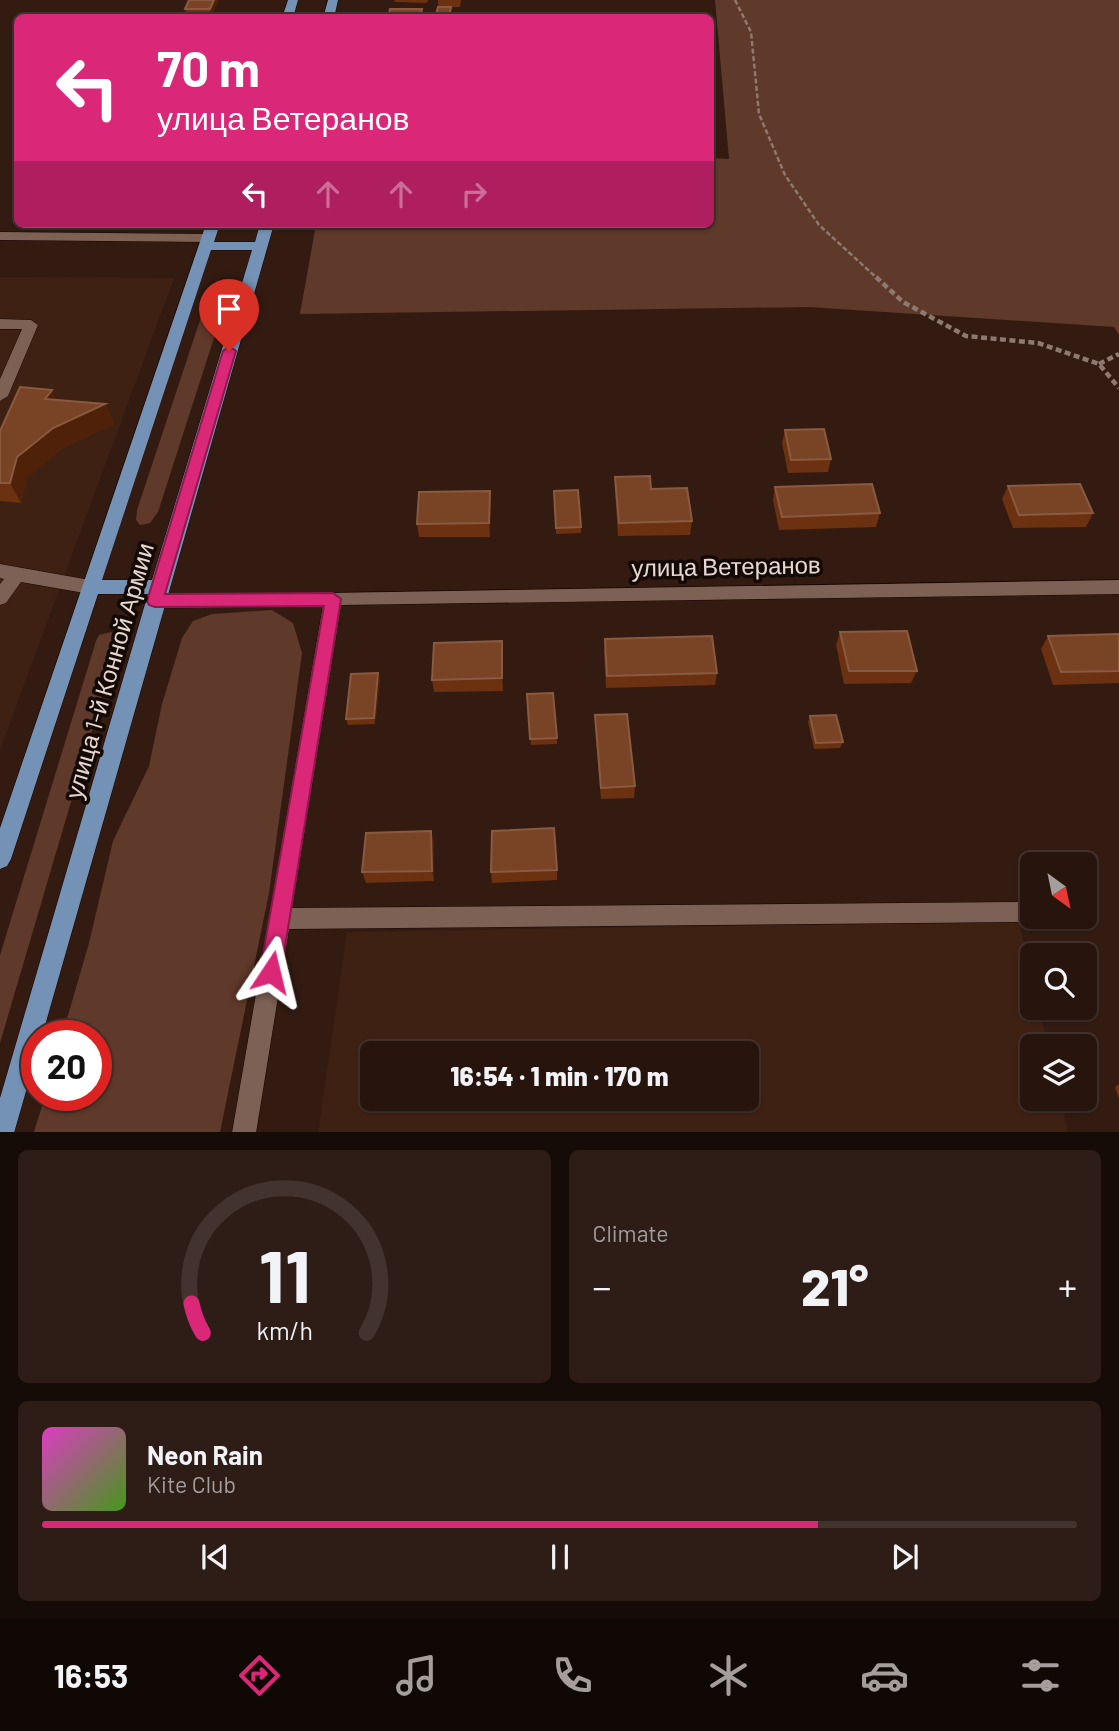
<!DOCTYPE html>
<html lang="en">
<head>
<meta charset="utf-8">
<style>
  body { margin:0; font-family:Barlow,sans-serif; background:#2e1d16; color:#f1f3f6; height:100vh; display:flex; flex-direction:column; font-size:26px; white-space:nowrap }
  * { box-sizing:border-box; margin:0 }
  p { font-size:23px; color:#a49e9d }
  .icon { flex:none; width:38px; height:38px; fill:none; stroke:currentColor; stroke-width:2; stroke-linecap:round; stroke-linejoin:round }
  .map { position:relative; height:1132px; overflow:hidden }
  .details { display:flex; flex-direction:column; gap:18px; padding:18px; background:#150b07; flex:1 }
  .details>* { flex:none }
  .hud { position:absolute; left:14px; top:14px; width:700px; height:214px; border-radius:10px; box-shadow:0 2px 5px #0004,0 0 0 2px #42332e; background:#db2777; color:#fff; overflow:hidden }
  .needle { width:46px; rotate:147deg }
  .fabs { position:absolute; left:1020px; top:852px; display:grid; gap:14px }
  .fabs a { display:grid; place-items:center; width:77px; height:77px; border-radius:10px; background:#26140d; box-shadow:0 2px 5px #0004,0 0 0 2px #42332e; font-size:35px }
  .speed { position:absolute; left:21px; top:1020px; display:flex; gap:14px; font-size:35px; font-weight:700; text-align:center }
  .speed>* { display:grid; place-content:center; width:91px; height:91px; border-radius:50%; background:#26140d; box-shadow:0 2px 5px #0004,0 0 0 2px #42332e; line-height:1 }
  .speed .limit { border:10px solid #d22; background:#fff; color:#111 }
  .pin { position:absolute; display:grid; place-items:center; width:60px; height:60px; color:#fff; margin:-72px -30px; border-radius:50% 50% 50% 0; rotate:-45deg; box-shadow:0 0 7px #0007 }
  .pin .icon { rotate:45deg }
  .me { position:absolute; width:77px; margin:-38px; rotate:10deg; stroke-linejoin:round; filter:drop-shadow(0 0 5px #0008) }
  .turn { display:flex; align-items:center; gap:24px; height:147px; padding:0 28px; font-size:32px }
  .turn .icon { width:91px; height:91px; stroke-width:2.5 }
  .turn b { display:block; font-size:49px; line-height:60px }
  .lanes { display:flex; align-items:center; height:66px; padding:0 28px; background:#0003; justify-content:center; gap:35px; direction:ltr }
  .lanes .off { opacity:.35 }
  .big { font-size:52px; font-weight:800; line-height:1.1 }
  .details .card { flex:1; display:flex; flex-direction:column; justify-content:center; gap:10px; min-width:0; padding:0 24px; border-radius:10px; background:#2e1d16 }
  .details .dial { align-items:center; gap:0 }
  .dial svg { height:182px; overflow:visible; fill:none; stroke:#42332e; stroke-width:7; stroke-linecap:round; text-anchor:middle }
  .dial text { fill:#f1f3f6; stroke:none }
  .song { display:flex; align-items:center; gap:21px }
  .cover { width:84px; height:84px; border-radius:10px; background:linear-gradient(135deg,hsl(310 70% 55%),hsl(100 70% 35%)) }
  .played { height:7px; border-radius:4px; background:linear-gradient(90deg,#db2777 75%,#42332e 75%) }
  .keys { display:flex; justify-content:space-around; direction:ltr }
  .heat { display:flex; justify-content:space-between; align-items:center; font-size:38px; direction:ltr }
  .details .tiles { flex:1; display:grid; gap:18px; grid-template-columns:1fr 1fr }
  .card:last-child { grid-column:span 2 }
  .trip { position:absolute; left:360px; top:1041px; width:399px; height:70px; border-radius:10px; background:#26140d; box-shadow:0 2px 5px #0004,0 0 0 2px #42332e; font-weight:800; line-height:70px; text-align:center }
  .dock { display:flex; height:112px; justify-content:space-around; align-items:center; background:#0f0805; color:#a49e9d }
  .dock .icon { width:49px; height:49px }
  .dock .current { color:#db2777 }
  .dock b { font-size:32px; color:#f1f3f6 }
  .map>svg:first-child { display:block }
  .built { fill:#3f2113; fill-rule:evenodd }
  .green { fill:#5f3929 }
  .lines { fill:none; stroke-linecap:round; stroke-linejoin:round }
  .minor-casing { stroke:#190500; stroke-width:1 }
  .major-casing { stroke:#190500; stroke-width:1 }
  .path-far1 { stroke:#8e7971; stroke-width:2.5; stroke-dasharray:5 2.5; stroke-linecap:butt }
  .path { stroke:#8e7971; stroke-width:4.5; stroke-dasharray:6 3.5; stroke-linecap:butt }
  .minor { fill:#7d6155; fill-rule:evenodd }
  .major { fill:#7492b6; fill-rule:evenodd }
  .wall { fill:#6b3111 }
  .shaded-wall { fill:#4f2109 }
  .building { fill:#794326; stroke:#8a5a40; stroke-width:2 }
  .route { fill:#db2777; stroke:#8e194d; stroke-width:2 }
  .labels { text-anchor:middle; stroke-width:7; stroke-linejoin:round; paint-order:stroke }
  .street-label { font-size:24px; fill:#e8d7d0; stroke:#130905 }
</style>
</head>
<body>
<div class="map">
<svg width="1119" height="1133" viewBox="0 0 1119 1133">
  <rect width="100%" height="100%" fill="#331b11"/>
  <g class="built">
    <polygon points="0,277 174,278 0,750"/>
    <path d="M1019,921L1032,980V1008H1039L1048,1046H1032V1099H1060L1068,1132L318,1133L347,932ZM373,1054H747V1099H373Z"/>
  </g>
  <g class="green">
    <polygon points="715,0 1119,0 1119,335 1114,327 808,307 300,314 316,224 710,224 711,158 729,159"/>
    <polygon points="224,279 230,281 230,288 158,512 150,523 140,525 136,520 137,510 211,287"/>
    <polygon points="272,610 293,623 302,653 269,893 220,1132 34,1132 45,1096 96,1096 96,1036 62,1036 89,943 113,841 149,766 162,704 182,638 193,621 212,614"/>
    <polygon points="111,632 116,636 116,649 0,1043 0,955 96,641 99,635"/>
  </g>
  <g class="lines">
    <defs>
      <g id="minor">
        <polygon points="0,232 208,234 215,238 208,242 0,240"/>
        <polygon points="0,319 31,320 38,325 8,396 0,401 0,379 22,329 0,329"/>
        <polygon points="0,564 90,580 96,582 99,587 96,592 90,594 21,582 6,603 0,605 0,584 4,579 0,578"/>
        <polygon points="1119,580 1119,594 341,605 292,908 1030,902 1032,903 1032,917 1039,917 1030,922 289,929 256,1133 232,1133 323,606 155,608 149,606 146,601 149,596"/>
      </g>
      <g id="major">
        <polygon points="288,0 298,0 293,18 282,18"/>
        <polygon points="328,0 338,0 334,18 323,18"/>
        <path d="M206,224H220L214,242H255L260,224H274L42,1036H37V1053L14,1133H0V1098L148,594H98L11,859L7,866L0,869V828ZM211,250H252L152,580H102Z"/>
      </g>
    </defs>
    <use href="#minor" class="minor-casing"/>
    <use href="#major" class="major-casing"/>
    <polyline class="path-far1" points="735,0 751,32 759,114 785,175 819,225 878,279"/>
    <g class="path">
      <polyline points="876,277 903,302 966,336 1038,343 1099,364 1119,388"/>
      <polyline points="1099,364 1119,354"/>
    </g>
    <use href="#minor" class="minor"/>
    <use href="#major" class="major"/>
  </g>
  <g class="wall">
    <polygon points="189,0 217,0 218,1 211,15 186,15 185,9"/>
    <polygon points="394,0 428,0 427,3 395,2"/>
    <polygon points="438,0 461,0 460,7 438,7"/>
    <polygon points="56,400 105,404 114,424 63,448 27,477 21,503 0,501 0,431"/>
    <polygon points="785,430 831,459 828,472 788,473 782,443"/>
    <polygon points="615,477 651,489 692,521 690,535 618,536 615,491"/>
    <polygon points="1008,486 1093,513 1086,527 1013,528 1002,499"/>
    <polygon points="775,487 880,513 876,527 779,530 773,500"/>
    <polygon points="490,491 490,537 419,537 417,524"/>
    <polygon points="554,491 581,527 581,533 556,534"/>
    <polygon points="840,632 917,671 911,683 844,684 836,645"/>
    <polygon points="1119,634 1119,683 1053,685 1041,649 1048,636"/>
    <polygon points="605,639 717,673 715,685 606,688 604,652"/>
    <polygon points="502,641 503,691 434,692 432,680"/>
    <polygon points="380,679 375,724 348,725 346,719"/>
    <polygon points="527,694 557,738 557,744 531,745"/>
    <polygon points="595,715 635,786 634,798 601,799 595,727"/>
    <polygon points="810,716 843,742 840,748 814,749 808,722"/>
    <polygon points="434,842 434,881 366,883 362,872"/>
    <polygon points="557,870 557,880 492,883 491,872"/>
    <polygon points="1119,1084 1119,1099 1115,1087"/>
  </g>
  <g class="shaded-wall">
    <polygon points="214,0 217,0 218,1 211,15 210,9"/>
    <polygon points="52,390 61,409 45,399"/>
    <polygon points="105,404 114,424 63,448 27,477 21,503 10,483 17,457 53,428"/>
    <polygon points="490,491 491,504 490,537 489,523"/>
    <polygon points="502,641 503,654 503,691 502,678"/>
    <polygon points="378,673 380,679 375,724 374,718"/>
    <polygon points="431,831 434,842 434,881 432,871"/>
  </g>
  <g class="building">
    <polygon points="189,0 214,0 210,9 185,9"/>
    <polygon points="438,7 451,7 449,18 435,18"/>
    <polygon points="390,9 422,9 420,18 388,18"/>
    <polygon points="20,387 52,390 45,399 105,404 53,428 17,457 10,483 0,483 0,431"/>
    <polygon points="824,429 831,459 791,460 785,430"/>
    <polygon points="650,476 651,489 687,488 692,521 619,523 615,477"/>
    <polygon points="872,484 880,513 782,517 775,487"/>
    <polygon points="1080,484 1093,513 1019,515 1008,486"/>
    <polygon points="578,490 581,527 556,528 554,491"/>
    <polygon points="490,491 489,523 417,524 419,492"/>
    <polygon points="907,631 917,671 849,671 840,632"/>
    <polygon points="1119,634 1119,671 1061,672 1048,636"/>
    <polygon points="712,636 717,673 607,676 605,639"/>
    <polygon points="502,641 502,678 432,680 434,643"/>
    <polygon points="378,673 374,718 346,719 351,674"/>
    <polygon points="553,693 557,738 530,739 527,694"/>
    <polygon points="627,714 635,786 601,788 595,715"/>
    <polygon points="836,715 843,742 816,743 810,716"/>
    <polygon points="554,828 557,870 491,872 492,831"/>
    <polygon points="431,831 432,871 362,872 366,833"/>
  </g>
  <polygon class="route" points="229,346 236,351 165,594 333,593 341,599 281,972 278,979 271,982 263,979 260,972 324,606 155,607 149,605 147,601 223,351"/>
  <g class="labels">
    <g class="street-label">
      <text transform="translate(726 567) rotate(-1)" y="8">улица Ветеранов</text>
      <text transform="translate(110 671) rotate(-74)" y="8">улица 1-й Конной Армии</text>
    </g>
  </g>
</svg>
<div class="fabs">
<a><svg class="needle" viewBox="-14 -14 28 28"><path d="M0-13l5 13h-10z" fill="#e53935"/><path d="M0 13l5-13h-10z" fill="#a49e9d"/></svg></a>
<a><svg class="icon" aria-label="search" viewBox="0 0 24 24"><circle cx="10" cy="10" r="6"/><path d="M15 15l6 6"/></svg></a>
<a><svg class="icon" aria-label="layers" viewBox="0 0 24 24"><path d="M12 4l9 5-9 5-9-5zM3 14l9 5 9-5"/></svg></a>
</div>
<div class="speed"><div class="limit">20</div></div>
<div class="pin" style="left:229px;top:351px;background:#d93025"><svg class="icon" aria-label="arrive" viewBox="0 0 24 24"><path d="M6 21V4h12l-3 4 3 4H6"/></svg></div>
<svg class="me" style="left:271px;top:972px" viewBox="-20 -20 40 40"><path d="M0-17L14 15 0 8-14 15z" fill="#db2777" stroke="#fff" stroke-width="4"/></svg>
<div class="trip">16:54 · 1 min · 170 m</div>
<div class="hud">
<div class="turn"><svg class="icon" aria-label="left" viewBox="0 0 24 24"><path d="M17 20v-9H6M10 6l-5 5 5 5"/></svg><div><b>70 m</b>улица Ветеранов</div></div>
<div class="lanes"><svg class="icon" aria-label="left" viewBox="0 0 24 24"><path d="M17 20v-9H6M10 6l-5 5 5 5"/></svg><svg class="icon off" aria-label="ahead" viewBox="0 0 24 24"><path d="M12 20V5M6 11l6-6 6 6"/></svg><svg class="icon off" aria-label="ahead" viewBox="0 0 24 24"><path d="M12 20V5M6 11l6-6 6 6"/></svg><svg class="icon off" aria-label="right" viewBox="0 0 24 24"><path d="M7 20v-9h11M14 6l5 5-5 5"/></svg></div>
</div>
</div>
<section class="details">
<div class="tiles">
<div class="card dial"><svg viewBox="0 0 100 80">
<path d="M14 69A42 42 0 1 1 86 69"/>
<path d="M14 69A42 42 0 0 1 9 56" stroke="#db2777"/>
<text x="50" y="56" font-size="32" font-weight="700">11</text>
<text x="50" y="72" font-size="11">km/h</text>
</svg></div>
<div class="card"><p>Climate</p>
<div class="heat"><a>−</a><b class="big">21°</b><a>+</a></div>
</div>
<div class="card">
<div class="song"><i class="cover"></i><div><b>Neon Rain</b><p>Kite Club</p></div></div>
<div class="played"></div>
<div class="keys"><svg class="icon" aria-label="previous" viewBox="0 0 24 24"><path d="M18 5L8 12l10 7zM5 5v14"/></svg><svg class="icon" aria-label="pause" viewBox="0 0 24 24"><path d="M8 5v14M16 5v14"/></svg><svg class="icon" aria-label="next" viewBox="0 0 24 24"><path d="M6 5l10 7-10 7zM19 5v14"/></svg></div>
</div>
</div>
</section>
<nav class="dock">
<b>16:53</b>
<svg class="icon current" aria-label="directions" viewBox="0 0 24 24"><path d="M12 3l9 9-9 9-9-9zM9 14v-3h6M13 9l2 2-2 2"/></svg>
<svg class="icon" aria-label="music" viewBox="0 0 24 24"><path d="M9 18V5l10-2v13"/><circle cx="6" cy="18" r="3"/><circle cx="16" cy="16" r="3"/></svg>
<svg class="icon" aria-label="phone" viewBox="0 0 24 24"><path d="M5 4h4l2 5-3 2q2 4 5 5l2-3 5 2v4C11 20 4 13 5 4z"/></svg>
<svg class="icon" aria-label="climate" viewBox="0 0 24 24"><path d="M12 3v18M4 7l16 10M4 17L20 7"/></svg>
<svg class="icon" aria-label="car" viewBox="0 0 24 24"><path d="M5 17H2v-5l4-1 3-4h7l3 4 3 1v5h-3M9 17h6M6 11h13"/><circle cx="7" cy="17" r="2"/><circle cx="17" cy="17" r="2"/></svg>
<svg class="icon" aria-label="filters" viewBox="0 0 24 24"><path d="M4 7h16M4 17h16"/><circle cx="9" cy="7" r="2"/><circle cx="15" cy="17" r="2"/></svg>
</nav>
</body>
</html>
